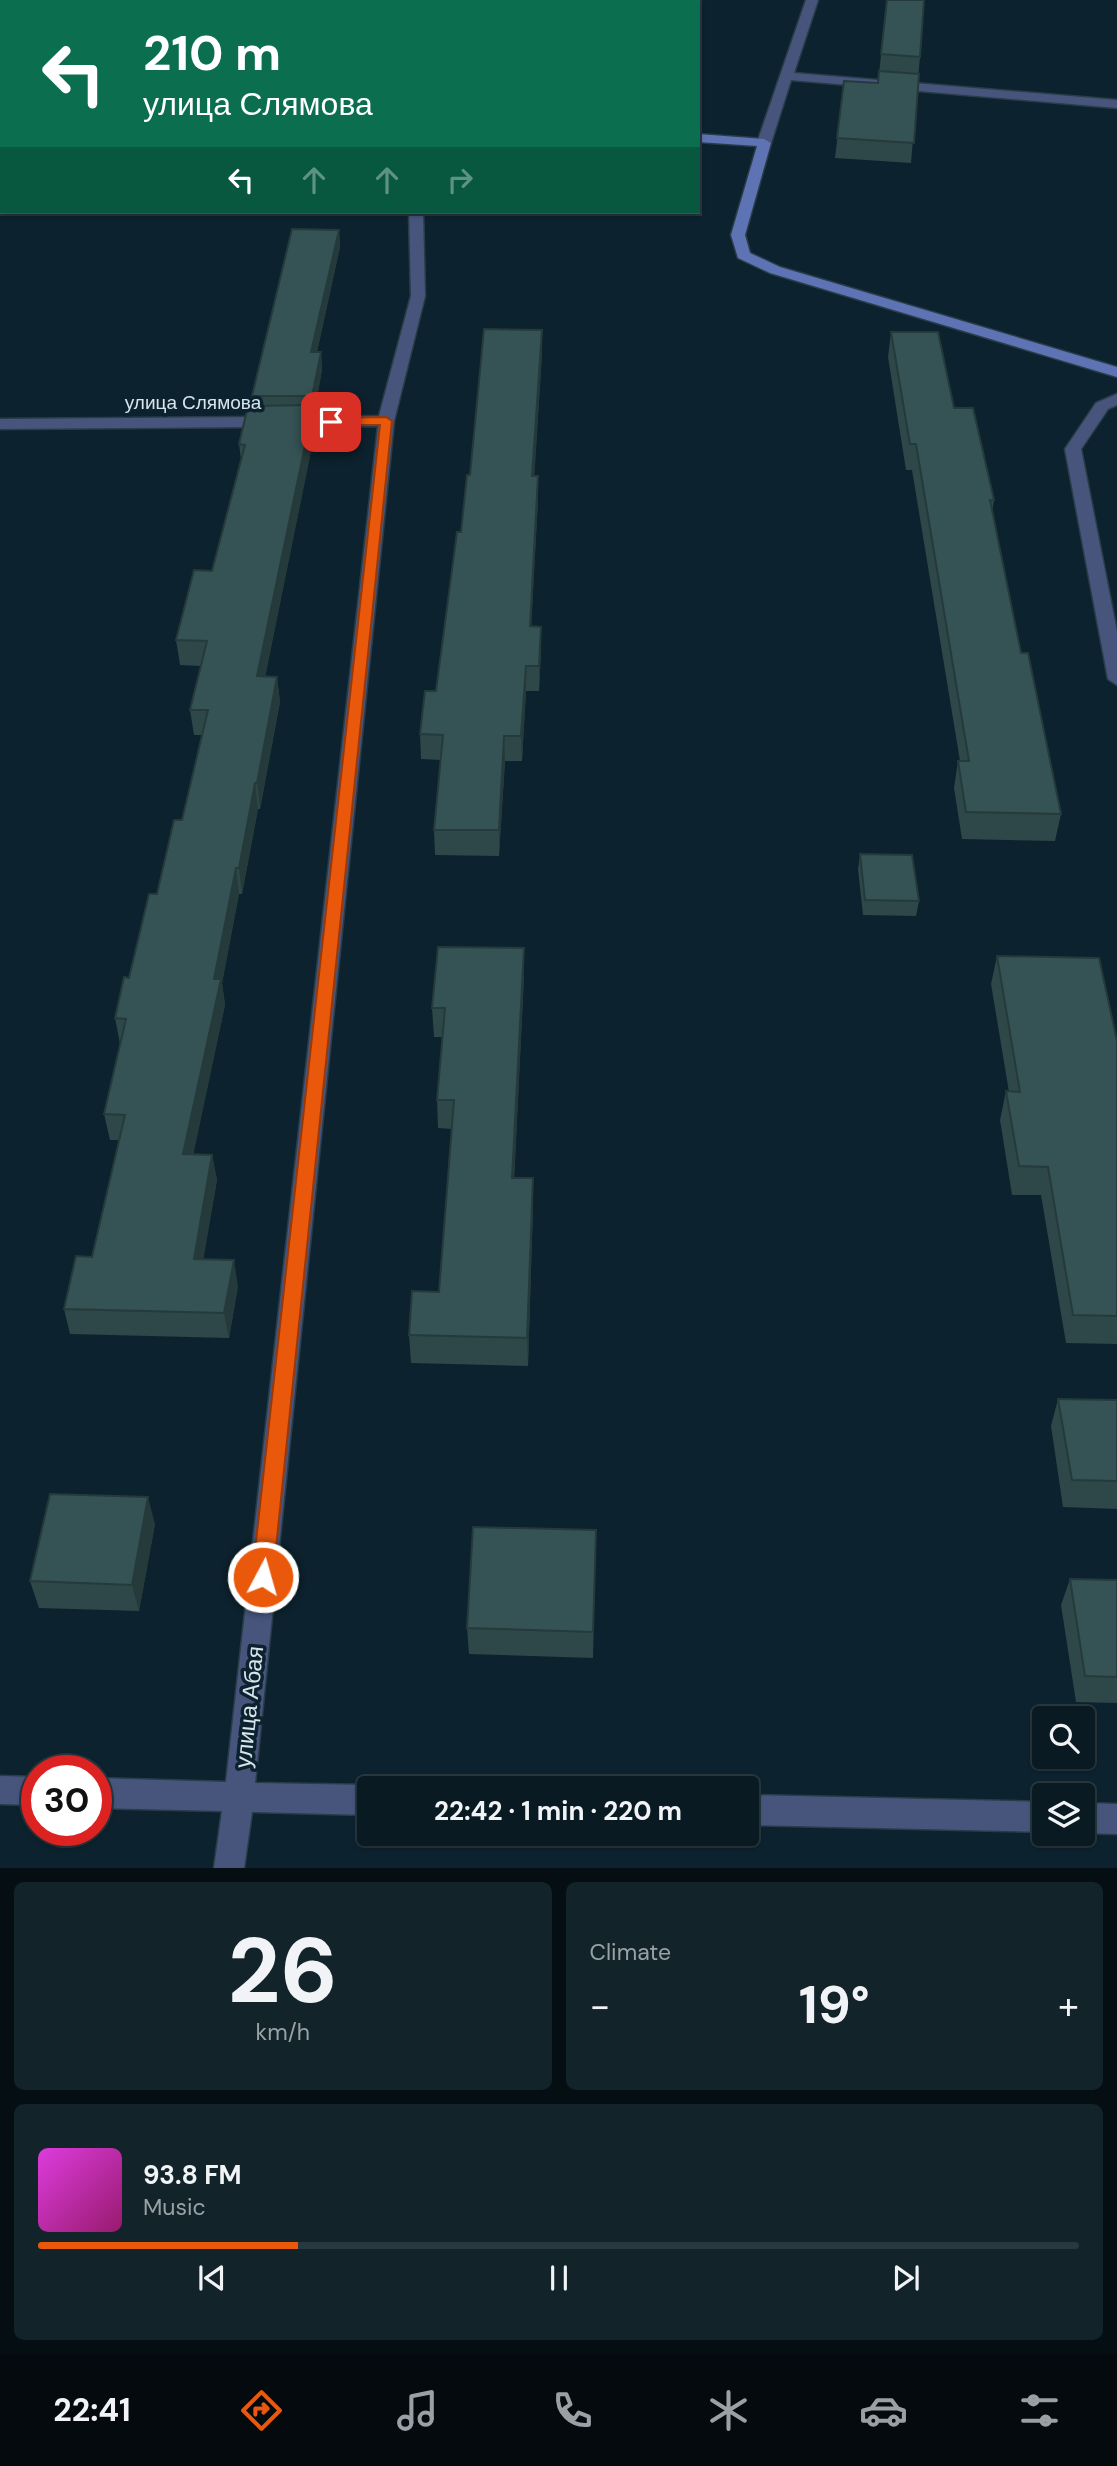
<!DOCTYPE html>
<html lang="en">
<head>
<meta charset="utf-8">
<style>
  body { margin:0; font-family:"DM Sans",sans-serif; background:#12232a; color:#f1f3f6; height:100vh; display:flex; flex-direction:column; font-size:26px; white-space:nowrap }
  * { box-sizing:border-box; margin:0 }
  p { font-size:23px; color:#99a1a5 }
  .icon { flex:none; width:38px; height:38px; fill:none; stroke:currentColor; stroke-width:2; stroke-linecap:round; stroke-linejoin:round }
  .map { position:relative; height:1868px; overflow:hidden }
  .sheet { display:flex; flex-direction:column; gap:14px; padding:14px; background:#050e13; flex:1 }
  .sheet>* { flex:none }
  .hud { position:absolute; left:0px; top:0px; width:700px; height:214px; box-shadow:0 2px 5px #0004,0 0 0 2px #293840; background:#0b6e4f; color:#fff; overflow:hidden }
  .tools { position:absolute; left:1032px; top:1706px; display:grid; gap:14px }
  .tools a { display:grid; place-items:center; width:63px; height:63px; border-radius:7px; background:#091a22; box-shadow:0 2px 5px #0004,0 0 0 2px #293840; font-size:35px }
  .speed { position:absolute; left:21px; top:1755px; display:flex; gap:14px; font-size:35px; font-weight:700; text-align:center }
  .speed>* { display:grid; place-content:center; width:91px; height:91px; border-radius:50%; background:#091a22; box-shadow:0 2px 5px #0004,0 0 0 2px #293840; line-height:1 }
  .speed .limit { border:10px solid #d22; background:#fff; color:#111 }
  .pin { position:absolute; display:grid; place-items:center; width:60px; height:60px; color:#fff; margin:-30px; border-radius:14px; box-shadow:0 4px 10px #0006 }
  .me { position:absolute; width:77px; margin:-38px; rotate:6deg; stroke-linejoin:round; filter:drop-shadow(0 0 5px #0008) }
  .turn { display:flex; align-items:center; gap:24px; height:147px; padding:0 28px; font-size:32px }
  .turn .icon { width:91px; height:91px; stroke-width:2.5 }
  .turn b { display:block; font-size:49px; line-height:60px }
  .lanes { display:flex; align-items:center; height:66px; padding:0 28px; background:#0003; justify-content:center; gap:35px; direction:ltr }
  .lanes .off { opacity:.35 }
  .big { font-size:52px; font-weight:700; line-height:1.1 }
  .sheet .card { flex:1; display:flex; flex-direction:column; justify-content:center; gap:10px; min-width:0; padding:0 24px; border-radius:10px; background:#12232a }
  .sheet .dial { align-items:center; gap:0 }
  .dial b { font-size:91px; line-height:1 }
  .song { display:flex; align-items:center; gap:21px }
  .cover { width:84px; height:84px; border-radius:10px; background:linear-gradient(135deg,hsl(300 70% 55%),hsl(320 70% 35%)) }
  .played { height:7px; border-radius:4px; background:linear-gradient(90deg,#ea580c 25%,#293840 25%) }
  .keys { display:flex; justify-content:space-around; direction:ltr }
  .heat { display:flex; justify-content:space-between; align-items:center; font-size:38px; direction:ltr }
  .sheet .tiles { flex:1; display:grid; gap:14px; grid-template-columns:1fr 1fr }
  .card:last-child { grid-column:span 2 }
  .trip { position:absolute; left:357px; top:1776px; width:402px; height:70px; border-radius:7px; background:#091a22; box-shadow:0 2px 5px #0004,0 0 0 2px #293840; font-weight:700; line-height:70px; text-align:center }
  .dock { display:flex; height:112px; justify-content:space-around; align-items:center; background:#040a0e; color:#99a1a5 }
  .dock .icon { width:49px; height:49px }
  .dock .on { color:#ea580c }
  .dock b { font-size:32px; color:#f1f3f6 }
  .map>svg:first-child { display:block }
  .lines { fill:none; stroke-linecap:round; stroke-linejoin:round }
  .street-casing { stroke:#283d49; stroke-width:3 }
  .secondary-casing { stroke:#283d49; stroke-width:3 }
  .street { fill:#47557d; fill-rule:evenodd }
  .secondary { fill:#5d73b3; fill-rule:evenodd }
  .wall { fill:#2e4748 }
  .shaded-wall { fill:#253a3b }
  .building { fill:#355354; stroke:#253a3b; stroke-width:2 }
  .route { fill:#ea580c; stroke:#983908; stroke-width:2 }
  .labels { text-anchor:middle; stroke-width:7; stroke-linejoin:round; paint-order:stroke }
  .far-street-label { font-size:19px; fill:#d6e4ec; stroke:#0c222e }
  .street-label { font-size:23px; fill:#d6e4ec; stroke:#0c222e }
</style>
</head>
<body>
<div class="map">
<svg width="1117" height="1868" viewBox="0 0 1117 1868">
  <rect width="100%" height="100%" fill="#0c222e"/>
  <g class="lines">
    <defs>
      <g id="street">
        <polygon points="292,0 304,0 291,2"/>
        <polygon points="431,0 443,0 430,2"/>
        <polygon points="806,0 818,0 794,73 1117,100 1117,108 791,80 771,143 769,146 759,146 757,143"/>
        <polygon points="409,212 423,212 425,296 394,421 255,1783 369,1785 377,1788 369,1788 369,1815 252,1812 244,1868 214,1868 222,1811 96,1808 96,1778 226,1782 378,426 0,429 0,419 379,416 411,296"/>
        <polygon points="1117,394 1117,405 1108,409 1081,449 1117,632 1117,685 1108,679 1065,449 1096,403"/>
        <polygon points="0,1776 37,1777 37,1805 0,1804"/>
        <polygon points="747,1795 1045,1802 1045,1832 747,1825"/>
        <polygon points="1083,1803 1117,1804 1117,1834 1083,1833"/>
      </g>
      <g id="secondary">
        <rect x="0" y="75" width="2" height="8"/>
        <polygon points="698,134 764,139 771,143 745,235 750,253 780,267 1117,367 1117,377 770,273 738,258 731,235 757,146 698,142"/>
      </g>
    </defs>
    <use href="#street" class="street-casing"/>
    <use href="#secondary" class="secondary-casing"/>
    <use href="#street" class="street"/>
    <use href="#secondary" class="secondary"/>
  </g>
  <g class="wall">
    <polygon points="887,0 920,57 911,163 835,158 844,81 878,83"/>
    <polygon points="339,230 340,247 317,352 321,352 322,370 314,414 310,414 313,441 265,677 277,677 280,702 260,809 258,809 242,894 239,894 222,983 225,1005 193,1154 212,1155 217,1180 203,1259 238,1286 229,1338 70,1334 64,1309 92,1257 119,1140 110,1140 104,1114 120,1044 115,1018 182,820 202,735 194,735 190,710 201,666 180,665 176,640 212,571 241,460 239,444 254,406 252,396"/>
    <polygon points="542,330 542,353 534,476 538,476 538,500 531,626 541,627 541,651 539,691 526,691 522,761 505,761 499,856 435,855 434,830 441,760 421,759 420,734 436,691 470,475"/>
    <polygon points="891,332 954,408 994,500 992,513 1021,653 1061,814 1055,841 962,839 954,788 958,761 960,761 912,470 906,470 888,357"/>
    <polygon points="860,854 919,901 916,916 863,915 858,869"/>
    <polygon points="524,948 524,977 514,1178 533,1207 528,1366 411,1363 409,1335 439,1292 452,1129 438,1128 437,1100 442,1037 434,1037 432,1008"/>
    <polygon points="997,956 1117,1041 1117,1344 1066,1343 1041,1195 1012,1195 1000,1120 1006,1091 1009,1092 991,984"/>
    <polygon points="1058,1399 1117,1400 1117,1509 1063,1507 1051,1426"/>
    <polygon points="155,1524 139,1611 39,1608 30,1581"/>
    <polygon points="596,1530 593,1658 469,1654 467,1628"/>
    <polygon points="1070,1579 1117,1580 1117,1703 1076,1702 1061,1605"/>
  </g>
  <g class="shaded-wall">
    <polygon points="339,230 340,247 313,370 311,352"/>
    <polygon points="542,330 542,353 533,500 532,476"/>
    <polygon points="321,352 322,370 314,414 312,396"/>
    <polygon points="309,405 313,441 260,702 257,676"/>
    <polygon points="538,476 538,500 530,651 530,626"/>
    <polygon points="541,627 541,651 539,691 539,666"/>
    <polygon points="526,666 526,691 522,761 521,736"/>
    <polygon points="277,677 280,702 260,809 257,783"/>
    <polygon points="504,736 505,761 499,856 499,830"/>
    <polygon points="255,783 258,809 242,894 239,868"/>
    <polygon points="236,868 239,894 222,983 225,1005 188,1180 183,1154 214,979"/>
    <polygon points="524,948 524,977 513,1206 512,1178"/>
    <polygon points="212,1155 217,1180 199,1285 194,1259"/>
    <polygon points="533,1178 533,1207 528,1366 527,1338"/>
    <polygon points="234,1260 238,1286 229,1338 224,1313"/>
    <polygon points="148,1497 155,1524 139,1611 132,1585"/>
  </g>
  <g class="building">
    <polygon points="887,0 924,0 920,57 881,54"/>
    <polygon points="879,71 919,74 914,143 837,138 844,81 878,83"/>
    <polygon points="292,229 339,230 311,352 321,352 312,396 252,396"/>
    <polygon points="484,329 542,330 532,476 538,476 530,626 541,627 539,666 526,666 521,736 504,736 499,830 434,830 443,735 420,734 425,691 436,691 457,532 461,532 467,475 470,475"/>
    <polygon points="891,332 938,332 954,408 973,408 994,500 990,500 1021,653 1028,653 1061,814 966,812 958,761 969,761 916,444 910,444"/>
    <polygon points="309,405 307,417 311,417 257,676 277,677 257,783 255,783 239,868 236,868 214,979 221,979 183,1154 212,1155 194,1259 234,1260 224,1313 64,1309 76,1256 92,1257 125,1115 104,1114 126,1019 115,1018 124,977 129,978 149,894 157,894 174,820 182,820 208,710 190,710 207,641 176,640 194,570 212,571 245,445 239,444 248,406"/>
    <polygon points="860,854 912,855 919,901 865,900"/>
    <polygon points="438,947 524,948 512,1178 533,1178 527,1338 409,1335 412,1291 439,1292 454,1100 437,1100 445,1008 432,1008"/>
    <polygon points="997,956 1099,958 1117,1041 1117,1316 1073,1315 1048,1167 1019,1166 1006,1091 1020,1092"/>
    <polygon points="1058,1399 1117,1400 1117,1481 1072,1480"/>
    <polygon points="50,1494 148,1497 132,1585 30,1581"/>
    <polygon points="473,1527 596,1530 593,1632 467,1628"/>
    <polygon points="1070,1579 1117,1580 1117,1677 1085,1676"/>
  </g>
  <polygon class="route" points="386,417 392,421 273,1577 270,1584 263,1587 255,1584 252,1577 380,425 331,425 325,422 331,418"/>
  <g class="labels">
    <g class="far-street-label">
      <text x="193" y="409">улица Слямова</text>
    </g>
    <g class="street-label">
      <text transform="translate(249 1707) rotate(-84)" y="8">улица Абая</text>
    </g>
  </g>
</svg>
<div class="tools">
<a><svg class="icon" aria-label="search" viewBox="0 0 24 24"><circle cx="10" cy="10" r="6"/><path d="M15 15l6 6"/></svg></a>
<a><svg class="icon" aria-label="layers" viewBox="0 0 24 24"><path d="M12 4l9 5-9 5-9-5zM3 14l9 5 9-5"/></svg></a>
</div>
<div class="speed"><div class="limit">30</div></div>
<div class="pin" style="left:331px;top:422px;background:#d93025"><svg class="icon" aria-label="arrive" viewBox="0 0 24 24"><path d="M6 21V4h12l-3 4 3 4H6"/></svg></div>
<svg class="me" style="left:263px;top:1577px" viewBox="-20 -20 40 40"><circle r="17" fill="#ea580c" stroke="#fff" stroke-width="3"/><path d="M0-11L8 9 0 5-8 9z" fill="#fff"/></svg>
<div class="trip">22:42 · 1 min · 220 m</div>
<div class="hud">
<div class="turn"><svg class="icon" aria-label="left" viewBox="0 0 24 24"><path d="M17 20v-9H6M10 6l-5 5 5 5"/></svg><div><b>210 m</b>улица Слямова</div></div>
<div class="lanes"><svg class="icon" aria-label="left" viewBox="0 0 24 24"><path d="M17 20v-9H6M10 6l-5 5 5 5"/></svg><svg class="icon off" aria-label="ahead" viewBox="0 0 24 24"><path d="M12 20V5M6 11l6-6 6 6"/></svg><svg class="icon off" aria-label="ahead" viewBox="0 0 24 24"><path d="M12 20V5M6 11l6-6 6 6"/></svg><svg class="icon off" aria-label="right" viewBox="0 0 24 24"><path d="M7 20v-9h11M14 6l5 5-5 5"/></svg></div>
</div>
</div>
<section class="sheet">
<div class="tiles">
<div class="card dial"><b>26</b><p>km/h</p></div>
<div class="card"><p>Climate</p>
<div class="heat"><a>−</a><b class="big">19°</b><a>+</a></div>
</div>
<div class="card">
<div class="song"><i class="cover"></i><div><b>93.8 FM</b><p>Music</p></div></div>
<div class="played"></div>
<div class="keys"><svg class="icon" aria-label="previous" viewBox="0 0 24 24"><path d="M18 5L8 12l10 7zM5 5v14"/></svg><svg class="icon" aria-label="pause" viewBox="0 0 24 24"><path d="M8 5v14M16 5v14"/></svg><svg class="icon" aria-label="next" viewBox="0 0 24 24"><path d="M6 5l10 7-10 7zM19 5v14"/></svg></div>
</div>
</div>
</section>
<nav class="dock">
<b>22:41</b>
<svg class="icon on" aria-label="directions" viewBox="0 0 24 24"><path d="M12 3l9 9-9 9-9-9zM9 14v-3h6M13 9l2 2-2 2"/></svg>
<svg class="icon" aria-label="music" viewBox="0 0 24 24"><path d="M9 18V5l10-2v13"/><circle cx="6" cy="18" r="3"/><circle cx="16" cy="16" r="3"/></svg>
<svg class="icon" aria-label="phone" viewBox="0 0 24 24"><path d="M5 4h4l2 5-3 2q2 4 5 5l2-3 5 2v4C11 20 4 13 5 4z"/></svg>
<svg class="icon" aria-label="climate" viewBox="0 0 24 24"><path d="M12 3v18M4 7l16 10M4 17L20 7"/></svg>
<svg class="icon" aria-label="car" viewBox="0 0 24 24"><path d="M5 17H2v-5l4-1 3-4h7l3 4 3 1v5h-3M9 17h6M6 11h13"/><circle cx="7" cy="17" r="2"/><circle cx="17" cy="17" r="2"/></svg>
<svg class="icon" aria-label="filters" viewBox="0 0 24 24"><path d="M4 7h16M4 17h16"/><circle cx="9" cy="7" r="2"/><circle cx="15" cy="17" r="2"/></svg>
</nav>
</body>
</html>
